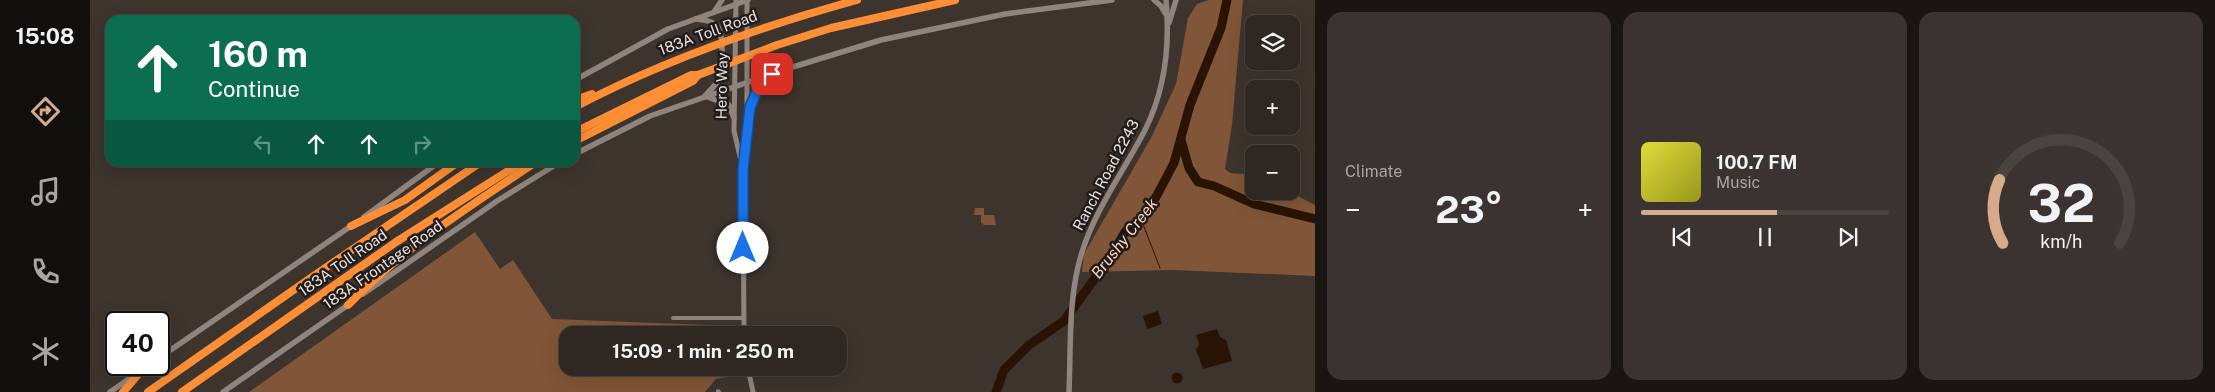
<!DOCTYPE html>
<html lang="en">
<head>
<meta charset="utf-8">
<style>
  body { margin:0; font-family:"Public Sans",sans-serif; background:#3a332f; color:#f1f3f6; height:100vh; display:flex; flex-direction:column; font-size:19px; white-space:nowrap }
  * { box-sizing:border-box; margin:0 }
  p { font-size:16px; color:#a7a5a5 }
  .icon { flex:none; width:28px; height:28px; fill:none; stroke:currentColor; stroke-width:2; stroke-linecap:round; stroke-linejoin:round }
  .map { position:relative; flex:1; overflow:hidden }
  .drawer { display:flex; flex-direction:column; gap:12px; padding:12px; background:#191513; width:900px }
  .drawer>* { flex:none }
  .hud { position:absolute; left:15px; top:15px; width:475px; height:152px; border-radius:15px; box-shadow:0 5px 20px #0002,0 0 0 1px #494440; background:#0b6e4f; color:#fff; overflow:hidden }
  .fabs { position:absolute; left:1155px; top:15px; display:grid; gap:10px }
  .fabs a { display:grid; place-items:center; width:55px; height:55px; border-radius:10px; background:#2e2722; box-shadow:0 5px 20px #0002,0 0 0 1px #494440; font-size:25px }
  .speed { position:absolute; left:15px; top:311px; display:flex; gap:10px; font-size:25px; font-weight:700; text-align:center }
  .speed>* { display:grid; place-content:center; width:65px; height:65px; border-radius:50%; background:#2e2722; box-shadow:0 5px 20px #0002,0 0 0 1px #494440; line-height:1 }
  .speed .limit { border:2px solid #111; border-radius:8px; background:#fff; color:#111 }
  .pin { position:absolute; display:grid; place-items:center; width:42px; height:42px; color:#fff; margin:-21px; border-radius:10px; box-shadow:0 2px 8px #0006 }
  .me { position:absolute; width:55px; margin:-28px; rotate:0deg; stroke-linejoin:round; filter:drop-shadow(0 0 4px #0008) }
  .turn { display:flex; align-items:center; gap:18px; height:105px; padding:0 20px; font-size:22px }
  .turn .icon { width:65px; height:65px; stroke-width:2.5 }
  .turn b { display:block; font-size:35px; line-height:42px }
  .lanes { display:flex; align-items:center; height:48px; padding:0 20px; background:#0003; justify-content:center; gap:25px; direction:ltr }
  .lanes .off { opacity:.35 }
  .big { font-size:38px; font-weight:700; line-height:1.1 }
  .drawer .widget { flex:1; display:flex; flex-direction:column; justify-content:center; gap:8px; min-width:0; padding:0 18px; border-radius:15px; background:#3a332f }
  .drawer .dial { align-items:center; gap:0 }
  .dial svg { height:130px; overflow:visible; fill:none; stroke:#494440; stroke-width:7; stroke-linecap:round; text-anchor:middle }
  .dial text { fill:#f1f3f6; stroke:none }
  .song { display:flex; align-items:center; gap:15px }
  .cover { width:60px; height:60px; border-radius:8px; background:linear-gradient(135deg,hsl(60 70% 55%),hsl(60 70% 35%)) }
  .played { height:5px; border-radius:2px; background:linear-gradient(90deg,#d6ab8b 55%,#494440 55%) }
  .keys { display:flex; justify-content:space-around; direction:ltr }
  .heat { display:flex; justify-content:space-between; align-items:center; font-size:28px; direction:ltr }
  .drawer .tiles { flex:1; display:grid; gap:12px; grid-template-columns:repeat(3,1fr) }
  .trip { position:absolute; left:469px; top:326px; width:288px; height:50px; border-radius:15px; background:#2e2722; box-shadow:0 5px 20px #0002,0 0 0 1px #494440; font-weight:700; line-height:50px; text-align:center }
  main { display:flex; flex:1; min-height:0 }
  .menu { display:flex; flex-direction:column; width:90px; justify-content:space-around; align-items:center; background:#12100e; color:#a7a5a5 }
  .menu .icon { width:35px; height:35px }
  .menu .on { color:#d6ab8b }
  .menu b { font-size:22px; color:#f1f3f6 }
  .map>svg:first-child { display:block }
  .green { fill:#815537 }
  .water { fill:#291304 }
  .lines { fill:none; stroke-linecap:round; stroke-linejoin:round }
  .stream { stroke:#291304; stroke-width:1 }
  .river { stroke:#291304; stroke-width:9 }
  .minor { stroke:#90857e; stroke-width:4 }
  .tertiary { stroke:#90857e; stroke-width:5 }
  .secondary { stroke:#90857e; stroke-width:5.5 }
  .motorway { stroke:#fd8e36; stroke-width:8 }
  .route-casing { stroke:#114b97; stroke-width:12 }
  .route { stroke:#1a73e8; stroke-width:9 }
  .labels { text-anchor:middle; stroke-width:5; stroke-linejoin:round; paint-order:stroke }
  .street-label { font-size:15px; fill:#e7e1de; stroke:#211c1a }
  .water-label { font-size:16px; font-style:italic; fill:#fcd4ba; stroke:#211c1a }
</style>
</head>
<body>
<main>
<nav class="menu">
<b>15:08</b>
<svg class="icon on" aria-label="directions" viewBox="0 0 24 24"><path d="M12 3l9 9-9 9-9-9zM9 14v-3h6M13 9l2 2-2 2"/></svg>
<svg class="icon" aria-label="music" viewBox="0 0 24 24"><path d="M9 18V5l10-2v13"/><circle cx="6" cy="18" r="3"/><circle cx="16" cy="16" r="3"/></svg>
<svg class="icon" aria-label="phone" viewBox="0 0 24 24"><path d="M5 4h4l2 5-3 2q2 4 5 5l2-3 5 2v4C11 20 4 13 5 4z"/></svg>
<svg class="icon" aria-label="climate" viewBox="0 0 24 24"><path d="M12 3v18M4 7l16 10M4 17L20 7"/></svg>
</nav>
<div class="map">
<svg width="1225" height="392" viewBox="0 0 1225 392">
  <rect width="100%" height="100%" fill="#3d342e"/>
  <g class="green">
    <polygon points="1119,0 1153,0 1142,125 1135,169 1140,173 1164,175 1164,191 1198,191 1225,205 1225,276 1083,270 992,272 994,254 1061,138 1086,84 1098,18 1107,4"/>
    <polygon points="885,208 894,208 894,215 904,215 906,225 894,225 891,222 891,215 884,215"/>
    <polygon points="385,232 410,269 423,260 462,319 644,326 646,335 478,335 478,368 654,368 656,373 626,379 615,392 159,392"/>
  </g>
  <g class="water">
    <polygon points="1068,311 1072,324 1057,329 1053,316"/>
    <polygon points="1127,329 1130,337 1136,340 1142,361 1113,369 1106,350 1109,344 1106,335"/>
    <circle cx="1087" cy="378" r="5.5"/>
  </g>
  <g class="lines">
    <polyline class="stream" points="1051,219 1070,268"/>
    <g class="river">
      <polyline points="1091,140 1099,168 1108,182 1124,186 1164,204 1225,219"/>
      <polyline points="906,392 914,370 939,345 974,321 1021,256 1035,232 1051,219 1066,197 1084,163 1100,105 1131,28 1137,0"/>
    </g>
    <g class="minor">
      <polyline points="583,318 653,318"/>
      <polyline points="628,391 629,392"/>
    </g>
    <g class="tertiary">
      <polyline points="646,0 644,131 652,165"/>
      <polyline points="657,117 657,0"/>
      <polyline points="654,335 653,171 657,128"/>
      <polyline points="658,368 663,392"/>
    </g>
    <g class="secondary">
      <polyline points="1064,0 1071,6 1075,13"/>
      <polyline points="624,12 632,0"/>
      <path d="M606,19C614,20 623,21 628,27C634,37 633,71 628,81C625,86 619,91 615,96"/>
      <polyline points="1079,23 1086,0"/>
      <polyline points="485,80 578,29 658,0"/>
      <polyline points="615,96 639,105 644,118"/>
      <path d="M657,132C660,106 661,95 680,76"/>
      <polyline points="485,154 560,116 693,70 791,40 915,14 1022,0"/>
      <polyline points="274,217 349,162"/>
      <polyline points="273,294 407,201 470,162"/>
      <polyline points="69,358 264,224"/>
      <polyline points="20,392 59,365"/>
      <polyline points="133,392 261,303"/>
      <path d="M979,392C981,346 978,296 992,252C1006,208 1034,171 1055,130C1075,90 1080,44 1076,0"/>
    </g>
    <g class="motorway">
      <polyline points="485,100 502,94"/>
      <path d="M485,107C574,60 669,27 767,0"/>
      <polyline points="485,132 601,75 608,75 687,45 741,28 865,0"/>
      <polyline points="485,141 603,81 608,75"/>
      <polyline points="261,226 315,200 368,162"/>
      <path d="M258,305C313,248 380,206 446,162"/>
      <polyline points="33,392 51,371"/>
      <polyline points="58,392 225,275 391,162"/>
      <polyline points="92,392 306,242 432,162"/>
    </g>
  </g>
  <g class="lines">
    <defs>
      <polyline id="route" points="653,248 653,170 660,107 668,89 682,74"/>
    </defs>
    <use href="#route" class="route-casing"/>
    <use href="#route" class="route"/>
  </g>
  <g class="labels">
    <g class="street-label">
      <text transform="translate(618 33) rotate(-20)" y="5">183A Toll Road</text>
      <text transform="translate(632 86) rotate(-89)" y="5">Hero Way</text>
      <text transform="translate(1016 175) rotate(-62)" y="5">Ranch Road 2243</text>
      <text transform="translate(253 263) rotate(-35)" y="5">183A Toll Road</text>
      <text transform="translate(293 265) rotate(-35)" y="5">183A Frontage Road</text>
    </g>
    <g class="water-label">
      <text transform="translate(1034 238) rotate(-52)" y="6">Brushy Creek</text>
    </g>
  </g>
</svg>
<div class="fabs">
<a><svg class="icon" aria-label="layers" viewBox="0 0 24 24"><path d="M12 4l9 5-9 5-9-5zM3 14l9 5 9-5"/></svg></a>
<a>+</a>
<a>−</a>
</div>
<div class="speed"><div class="limit">40</div></div>
<div class="pin" style="left:682px;top:74px;background:#d93025"><svg class="icon" aria-label="arrive" viewBox="0 0 24 24"><path d="M6 21V4h12l-3 4 3 4H6"/></svg></div>
<svg class="me" style="left:653px;top:248px" viewBox="-20 -20 40 40"><circle r="19" fill="#fff"/><path d="M0-13L10 11 0 6-10 11z" fill="#1a73e8"/></svg>
<div class="trip">15:09 · 1 min · 250 m</div>
<div class="hud">
<div class="turn"><svg class="icon" aria-label="ahead" viewBox="0 0 24 24"><path d="M12 20V5M6 11l6-6 6 6"/></svg><div><b>160 m</b>Continue</div></div>
<div class="lanes"><svg class="icon off" aria-label="left" viewBox="0 0 24 24"><path d="M17 20v-9H6M10 6l-5 5 5 5"/></svg><svg class="icon" aria-label="ahead" viewBox="0 0 24 24"><path d="M12 20V5M6 11l6-6 6 6"/></svg><svg class="icon" aria-label="ahead" viewBox="0 0 24 24"><path d="M12 20V5M6 11l6-6 6 6"/></svg><svg class="icon off" aria-label="right" viewBox="0 0 24 24"><path d="M7 20v-9h11M14 6l5 5-5 5"/></svg></div>
</div>
</div>
<section class="drawer">
<div class="tiles">
<div class="widget"><p>Climate</p>
<div class="heat"><a>−</a><b class="big">23°</b><a>+</a></div>
</div>
<div class="widget">
<div class="song"><i class="cover"></i><div><b>100.7 FM</b><p>Music</p></div></div>
<div class="played"></div>
<div class="keys"><svg class="icon" aria-label="previous" viewBox="0 0 24 24"><path d="M18 5L8 12l10 7zM5 5v14"/></svg><svg class="icon" aria-label="pause" viewBox="0 0 24 24"><path d="M8 5v14M16 5v14"/></svg><svg class="icon" aria-label="next" viewBox="0 0 24 24"><path d="M6 5l10 7-10 7zM19 5v14"/></svg></div>
</div>
<div class="widget dial"><svg viewBox="0 0 100 80">
<path d="M14 69A42 42 0 1 1 86 69"/>
<path d="M14 69A42 42 0 0 1 12 30" stroke="#d6ab8b"/>
<text x="50" y="56" font-size="32" font-weight="700">32</text>
<text x="50" y="72" font-size="11">km/h</text>
</svg></div>
</div>
</section>
</main>
</body>
</html>
